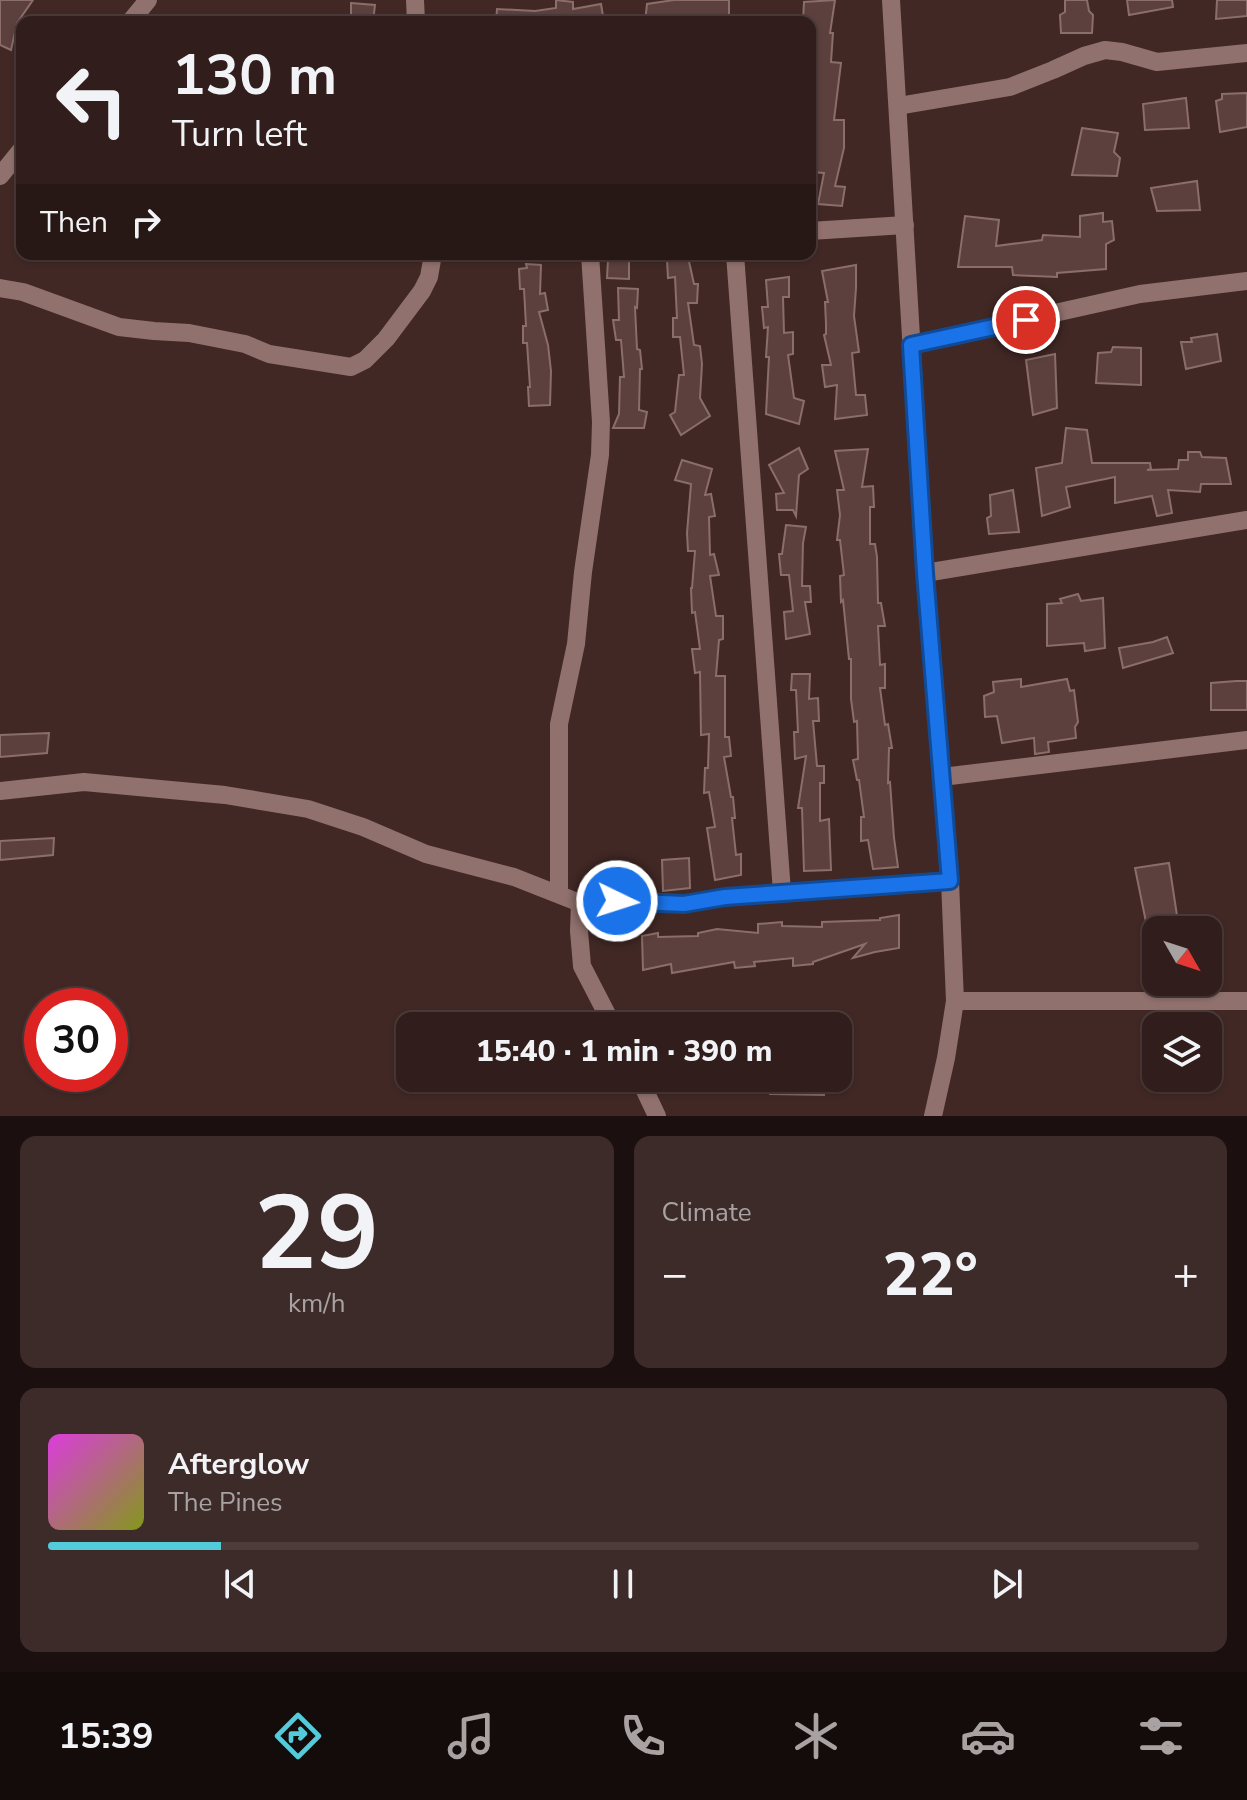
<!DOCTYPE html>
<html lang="en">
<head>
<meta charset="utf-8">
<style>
  body { margin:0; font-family:"Nunito Sans",sans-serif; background:#3d2b29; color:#f1f3f6; height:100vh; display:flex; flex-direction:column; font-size:30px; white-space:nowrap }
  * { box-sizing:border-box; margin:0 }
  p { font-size:26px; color:#a8a2a3 }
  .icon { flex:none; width:44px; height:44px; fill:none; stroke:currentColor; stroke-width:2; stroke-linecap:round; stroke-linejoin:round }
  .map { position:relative; height:1116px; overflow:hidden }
  .details { display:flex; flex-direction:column; gap:20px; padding:20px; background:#1b100f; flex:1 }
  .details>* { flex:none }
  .banner { position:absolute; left:16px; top:16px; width:800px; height:244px; border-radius:16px; box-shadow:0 2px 6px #0004,0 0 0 2px #4c3c3b; background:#311e1c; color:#f1f3f6; overflow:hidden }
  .needle { width:52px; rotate:129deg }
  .tools { position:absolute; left:1142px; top:916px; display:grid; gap:16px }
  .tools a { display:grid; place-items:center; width:80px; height:80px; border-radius:16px; background:#311e1c; box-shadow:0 2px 6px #0004,0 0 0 2px #4c3c3b; font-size:40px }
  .speed { position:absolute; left:24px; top:988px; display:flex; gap:16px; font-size:40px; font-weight:700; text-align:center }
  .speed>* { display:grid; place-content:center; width:104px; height:104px; border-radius:50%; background:#311e1c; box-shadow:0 2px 6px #0004,0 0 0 2px #4c3c3b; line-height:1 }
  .speed .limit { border:12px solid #d22; background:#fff; color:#111 }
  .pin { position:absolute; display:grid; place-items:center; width:68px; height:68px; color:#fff; margin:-34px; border:4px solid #fff; border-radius:50%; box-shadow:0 2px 8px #0007 }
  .me { position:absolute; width:88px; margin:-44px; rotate:94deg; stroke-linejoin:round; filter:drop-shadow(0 0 6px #0008) }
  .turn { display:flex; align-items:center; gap:28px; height:168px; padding:0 24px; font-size:36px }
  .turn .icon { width:104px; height:104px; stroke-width:2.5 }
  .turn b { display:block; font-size:56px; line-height:68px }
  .then { display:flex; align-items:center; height:76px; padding:0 24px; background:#0003; gap:16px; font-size:30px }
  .big { font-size:60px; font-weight:800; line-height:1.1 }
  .details .widget { flex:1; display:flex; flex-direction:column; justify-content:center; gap:12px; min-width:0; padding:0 28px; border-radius:16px; background:#3d2b29 }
  .details .dial { align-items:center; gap:0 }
  .dial b { font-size:104px; line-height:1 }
  .song { display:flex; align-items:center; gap:24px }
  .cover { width:96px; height:96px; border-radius:12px; background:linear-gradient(135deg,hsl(300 70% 55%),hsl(70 70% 35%)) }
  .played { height:8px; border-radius:4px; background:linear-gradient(90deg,#53cbda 15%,#4c3c3b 15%) }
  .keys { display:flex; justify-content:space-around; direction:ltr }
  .heat { display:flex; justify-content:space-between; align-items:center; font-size:44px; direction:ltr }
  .details .tiles { flex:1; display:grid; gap:20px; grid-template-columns:1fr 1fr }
  .widget:last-child { grid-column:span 2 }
  .trip { position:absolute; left:396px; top:1012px; width:456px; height:80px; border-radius:16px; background:#311e1c; box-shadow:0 2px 6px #0004,0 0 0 2px #4c3c3b; font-weight:800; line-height:80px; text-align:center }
  .menu { display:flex; height:128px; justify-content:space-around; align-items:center; background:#140c0b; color:#a8a2a3 }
  .menu .icon { width:56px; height:56px }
  .menu .on { color:#53cbda }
  .menu b { font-size:36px; color:#f1f3f6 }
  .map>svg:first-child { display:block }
  .building { fill:#5c403d; stroke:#8b6d69; stroke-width:2 }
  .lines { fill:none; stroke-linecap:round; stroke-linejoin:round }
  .minor { stroke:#90716d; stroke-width:18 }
  .route-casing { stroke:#114b97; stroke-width:20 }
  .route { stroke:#1a73e8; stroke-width:14 }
</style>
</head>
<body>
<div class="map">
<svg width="1247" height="1116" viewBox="0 0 1247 1116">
  <rect width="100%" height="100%" fill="#412825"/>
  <g class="building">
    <polygon points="0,0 33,0 17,23 11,50 0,45"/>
    <polygon points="556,0 573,2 573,9 601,4 604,22 496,22 497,9 535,11 556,8"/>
    <polygon points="674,0 729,0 729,22 712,22 712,20 663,16 662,22 645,22 647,4"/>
    <polygon points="835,0 830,33 833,33 831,62 841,63 834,120 844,120 844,148 835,186 845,187 842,206 818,204 824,173 811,172 816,112 810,111 810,74 812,51 810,51 810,22 803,21 804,2"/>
    <polygon points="1065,0 1087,0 1089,11 1093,15 1092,33 1061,33 1060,15 1065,12"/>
    <polygon points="1127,0 1172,0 1173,7 1129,15"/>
    <polygon points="1217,0 1247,0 1247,16 1216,19"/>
    <polygon points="351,3 375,5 373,22 351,22"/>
    <polygon points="1247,93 1247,127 1220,132 1216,101 1222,99 1222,94"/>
    <polygon points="1186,98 1189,128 1145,130 1143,104"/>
    <polygon points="1082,128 1118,133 1114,152 1120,158 1117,176 1072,175"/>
    <polygon points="1197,181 1200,210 1157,211 1151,188"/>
    <polygon points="1103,213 1103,222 1112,221 1114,240 1106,244 1106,269 1057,273 1057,277 1013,275 1012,267 958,267 965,216 999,220 996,246 1042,240 1043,235 1080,237 1080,216"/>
    <polygon points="688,257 694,284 698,284 697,303 688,303 694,345 700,346 702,364 700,398 710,416 681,435 670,415 675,412 679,375 684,375 680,337 673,337 673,318 677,318 675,277 668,278 667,260"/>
    <polygon points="608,259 629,259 629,279 607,278"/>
    <polygon points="526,264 541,265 540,294 545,293 548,310 539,312 548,345 551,371 550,405 529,406 528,387 530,387 527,343 523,343 523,326 526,326 524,289 520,289 519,269 527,268"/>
    <polygon points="856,265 856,288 854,316 859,352 852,353 856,395 865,395 867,415 835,419 837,385 825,387 822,365 831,365 824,335 826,334 826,324 825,302 828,302 822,271"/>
    <polygon points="789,277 789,297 783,297 784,333 793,332 793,354 788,355 794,398 804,401 799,424 766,414 769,357 766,357 768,327 764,328 762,307 768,307 766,280"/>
    <polygon points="618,288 638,289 637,308 635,307 637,349 640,350 642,369 640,369 639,410 647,412 644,428 613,428 619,414 620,377 624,377 621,340 616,340 613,320 619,320"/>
    <polygon points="1217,334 1221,361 1186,369 1181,342 1192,342 1191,338"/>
    <polygon points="1113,347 1141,348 1141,385 1096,383 1098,353 1111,352"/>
    <polygon points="1055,354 1057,408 1033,415 1026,360"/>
    <polygon points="1066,428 1087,430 1092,463 1150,463 1151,469 1147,470 1178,469 1179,460 1188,460 1188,452 1200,452 1202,457 1226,458 1231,484 1201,484 1200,492 1168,490 1172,513 1157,516 1152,496 1115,503 1115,477 1066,487 1070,507 1042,516 1036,468 1062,463"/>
    <polygon points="799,448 808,469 799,475 796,516 793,510 777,510 776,494 784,493 769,465"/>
    <polygon points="868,449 862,487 873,486 874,507 870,507 870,544 875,544 877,557 878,603 881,603 885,626 878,626 880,665 885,664 885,688 880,688 885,725 888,724 892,748 889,748 888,783 890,782 894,838 898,867 873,869 868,840 861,841 861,817 864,817 859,780 857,780 853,760 858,759 857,721 854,722 851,699 851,659 849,659 843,600 841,602 840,576 844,575 840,540 837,540 840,515 837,490 844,490 835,451"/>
    <polygon points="682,460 712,469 705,495 711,494 715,516 709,517 710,555 714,554 719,575 710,576 716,616 723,616 723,639 719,640 716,676 725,676 725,737 729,737 731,756 724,757 731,797 733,797 735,818 732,818 736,855 741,854 741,875 715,880 707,828 715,827 709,792 704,793 705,768 708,768 709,734 701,735 700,672 695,673 692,649 700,649 695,612 692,613 691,588 692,588 695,551 688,551 687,533 691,484 675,480"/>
    <polygon points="1013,490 1019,532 989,534 987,518 991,516 990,495"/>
    <polygon points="786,525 806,527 803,543 802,586 810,586 811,602 805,602 810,634 786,639 784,612 793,611 789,575 781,575 779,554 782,554"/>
    <polygon points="1078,594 1081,601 1103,598 1105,648 1085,651 1084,643 1047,646 1047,604 1062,603 1060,599"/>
    <polygon points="1167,637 1173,653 1123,668 1119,648 1153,642"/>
    <polygon points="792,674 810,674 809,699 818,698 819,721 813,721 817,766 824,766 824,783 820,783 820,821 829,819 831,870 804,871 802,808 798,808 806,756 795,759 794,732 798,732 796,690 791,690"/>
    <polygon points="1021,679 1021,687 1067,679 1070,691 1074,690 1078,722 1075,727 1076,738 1048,742 1049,752 1035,754 1034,738 1002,743 997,716 985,717 984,696 994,692 993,682"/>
    <polygon points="1236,681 1247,681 1247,710 1211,710 1211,683"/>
    <polygon points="49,733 47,753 0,757 0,735"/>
    <polygon points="54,838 53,855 0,860 0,841"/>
    <polygon points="689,858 690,888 663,891 662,860"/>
    <polygon points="1169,863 1178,922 1148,932 1135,868"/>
    <polygon points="899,915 899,948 875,952 853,958 865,944 813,962 813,964 793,966 793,958 754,962 755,966 735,968 734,962 672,973 671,964 643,970 642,936 658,933 658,937 698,936 698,933 717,929 758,933 758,924 782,922 782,926 822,927 822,922 880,920 880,918"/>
    <polygon points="770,1078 826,1078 824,1095 770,1094"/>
  </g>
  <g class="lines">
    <g class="minor">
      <polyline points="415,0 416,22"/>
      <polyline points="891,0 925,573 950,881 955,1001 946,1058 933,1116"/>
      <polyline points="130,22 148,0"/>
      <polyline points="898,106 1010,87 1053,70 1084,56 1105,50 1122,52 1157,62 1247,53"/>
      <polyline points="0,176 22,149"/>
      <polyline points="810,231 905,225"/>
      <polyline points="735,254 782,892"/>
      <polyline points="0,288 23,292 119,327 154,331 189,333 245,344 269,354 351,367 365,360 386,339 422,291 429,277 433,254"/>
      <polyline points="911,345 1140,294 1247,281"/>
      <polyline points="925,573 1247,520"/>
      <polyline points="942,777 1247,740"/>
      <polyline points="0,791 84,782 225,795 308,809 363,827 426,854 514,877 580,903 617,901 684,904 725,897 950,881"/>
      <polyline points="559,893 559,724 576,644 583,572 600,455 601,422 590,254"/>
      <polyline points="580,903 579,931 582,966 613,1026"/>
      <polyline points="955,1001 1247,1001"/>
      <polyline points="639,1078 657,1116"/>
    </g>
  </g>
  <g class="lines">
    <defs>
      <polyline id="route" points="617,901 684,904 725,897 950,881 925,573 911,345 1026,320"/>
    </defs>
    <use href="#route" class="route-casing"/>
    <use href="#route" class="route"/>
  </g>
</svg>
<div class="tools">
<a><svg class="needle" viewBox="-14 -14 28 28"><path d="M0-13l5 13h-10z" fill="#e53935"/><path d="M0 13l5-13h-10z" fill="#a8a2a3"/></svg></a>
<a><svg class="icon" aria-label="layers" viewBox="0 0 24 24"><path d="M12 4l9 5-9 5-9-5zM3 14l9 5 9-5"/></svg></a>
</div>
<div class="speed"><div class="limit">30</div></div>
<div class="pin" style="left:1026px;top:320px;background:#d93025"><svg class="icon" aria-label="arrive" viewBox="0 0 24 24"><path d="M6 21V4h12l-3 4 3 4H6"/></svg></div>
<svg class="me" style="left:617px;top:901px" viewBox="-20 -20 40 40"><circle r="17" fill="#1a73e8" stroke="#fff" stroke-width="3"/><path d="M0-11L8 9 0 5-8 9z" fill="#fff"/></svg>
<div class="trip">15:40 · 1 min · 390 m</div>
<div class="banner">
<div class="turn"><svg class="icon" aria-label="left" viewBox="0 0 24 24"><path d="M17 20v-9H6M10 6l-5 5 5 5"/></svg><div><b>130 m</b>Turn left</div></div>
<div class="then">Then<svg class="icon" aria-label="right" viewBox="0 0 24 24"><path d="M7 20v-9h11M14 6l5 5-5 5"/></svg></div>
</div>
</div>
<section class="details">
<div class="tiles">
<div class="widget dial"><b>29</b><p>km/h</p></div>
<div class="widget"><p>Climate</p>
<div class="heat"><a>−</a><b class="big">22°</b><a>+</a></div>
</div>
<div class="widget">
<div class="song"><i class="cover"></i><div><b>Afterglow</b><p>The Pines</p></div></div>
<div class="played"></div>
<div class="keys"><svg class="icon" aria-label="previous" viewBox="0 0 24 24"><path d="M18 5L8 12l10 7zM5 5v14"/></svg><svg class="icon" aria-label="pause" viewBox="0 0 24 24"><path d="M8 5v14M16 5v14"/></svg><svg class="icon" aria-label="next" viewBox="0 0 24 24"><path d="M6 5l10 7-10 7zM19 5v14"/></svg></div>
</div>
</div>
</section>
<nav class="menu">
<b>15:39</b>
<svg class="icon on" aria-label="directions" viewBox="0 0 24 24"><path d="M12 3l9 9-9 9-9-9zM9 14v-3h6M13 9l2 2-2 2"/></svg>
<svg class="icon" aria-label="music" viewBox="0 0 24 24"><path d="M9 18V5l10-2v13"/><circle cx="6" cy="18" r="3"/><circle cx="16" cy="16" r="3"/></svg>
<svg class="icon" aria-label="phone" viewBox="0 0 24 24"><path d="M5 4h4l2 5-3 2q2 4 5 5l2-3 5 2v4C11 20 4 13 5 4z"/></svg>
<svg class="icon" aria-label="climate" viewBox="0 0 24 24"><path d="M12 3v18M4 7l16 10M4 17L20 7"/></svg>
<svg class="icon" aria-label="car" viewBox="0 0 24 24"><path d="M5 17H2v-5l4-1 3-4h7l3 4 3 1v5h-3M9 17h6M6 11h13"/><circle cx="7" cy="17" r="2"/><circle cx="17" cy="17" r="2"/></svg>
<svg class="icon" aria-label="filters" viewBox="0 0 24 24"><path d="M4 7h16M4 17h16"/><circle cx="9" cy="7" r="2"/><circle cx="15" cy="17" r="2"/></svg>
</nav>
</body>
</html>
